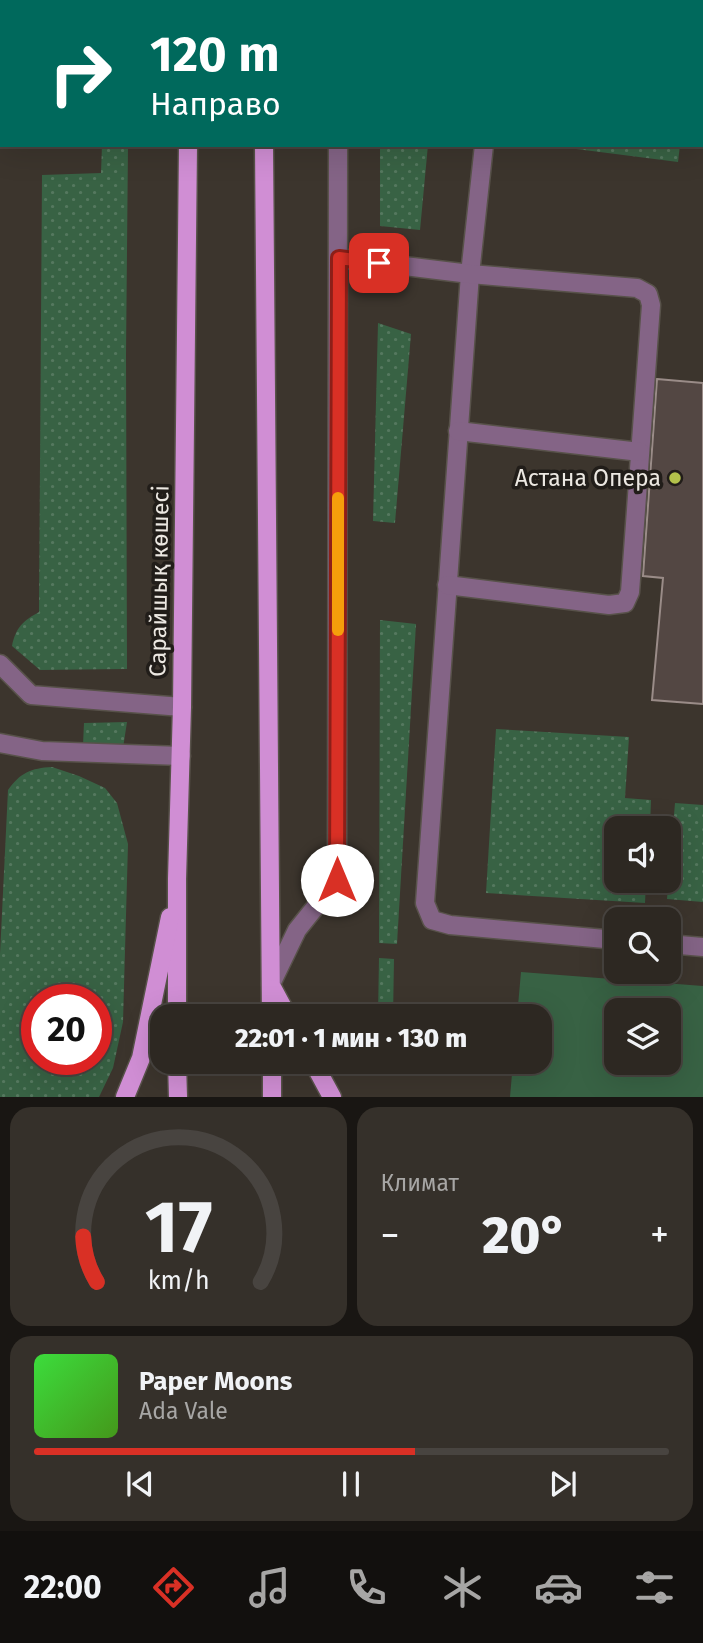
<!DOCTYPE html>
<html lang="ru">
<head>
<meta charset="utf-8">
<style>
  body { margin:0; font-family:"Fira Sans",sans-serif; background:#35302a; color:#f1f3f6; height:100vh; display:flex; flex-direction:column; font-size:26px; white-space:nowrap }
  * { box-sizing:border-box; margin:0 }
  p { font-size:23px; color:#a7a6a5 }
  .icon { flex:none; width:38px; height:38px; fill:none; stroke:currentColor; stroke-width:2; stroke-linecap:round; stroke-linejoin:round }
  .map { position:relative; height:1097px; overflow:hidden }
  .panel { display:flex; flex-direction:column; gap:10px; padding:10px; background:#191613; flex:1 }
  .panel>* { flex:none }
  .guide { position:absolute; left:0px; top:0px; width:704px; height:147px; box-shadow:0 7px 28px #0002,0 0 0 2px #484440; background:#00695c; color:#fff; overflow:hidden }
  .controls { position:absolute; left:604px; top:816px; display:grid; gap:14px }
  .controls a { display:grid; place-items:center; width:77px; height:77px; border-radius:14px; background:#2d2822; box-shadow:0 7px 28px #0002,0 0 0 2px #484440; font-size:35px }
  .speed { position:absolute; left:21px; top:984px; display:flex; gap:14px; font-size:35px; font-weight:700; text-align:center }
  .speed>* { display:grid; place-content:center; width:91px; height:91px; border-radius:50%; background:#2d2822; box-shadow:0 7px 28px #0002,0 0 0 2px #484440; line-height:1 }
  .speed .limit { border:10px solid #d22; background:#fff; color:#111 }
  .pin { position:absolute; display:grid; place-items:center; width:60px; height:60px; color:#fff; margin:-30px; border-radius:14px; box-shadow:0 4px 10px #0006 }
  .me { position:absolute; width:77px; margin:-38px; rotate:0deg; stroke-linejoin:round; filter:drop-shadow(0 0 5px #0008) }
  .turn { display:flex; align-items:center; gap:24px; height:147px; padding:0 35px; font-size:32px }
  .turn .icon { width:91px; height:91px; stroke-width:2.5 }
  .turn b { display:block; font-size:49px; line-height:60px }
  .big { font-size:52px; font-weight:800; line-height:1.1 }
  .panel .widget { flex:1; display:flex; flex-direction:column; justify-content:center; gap:10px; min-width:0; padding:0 24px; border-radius:21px; background:#35302a }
  .panel .dial { align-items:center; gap:0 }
  .dial svg { height:182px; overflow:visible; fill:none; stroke:#484440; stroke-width:7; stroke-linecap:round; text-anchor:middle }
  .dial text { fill:#f1f3f6; stroke:none }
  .song { display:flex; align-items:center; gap:21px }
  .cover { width:84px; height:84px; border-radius:10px; background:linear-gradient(135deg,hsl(120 70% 55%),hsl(100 70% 35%)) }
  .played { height:7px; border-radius:4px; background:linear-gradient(90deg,#d93025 60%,#484440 60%) }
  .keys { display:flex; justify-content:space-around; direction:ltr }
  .heat { display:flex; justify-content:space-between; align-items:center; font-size:38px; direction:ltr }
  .panel .tiles { flex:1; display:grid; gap:10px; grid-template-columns:1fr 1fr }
  .widget:last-child { grid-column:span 2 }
  .trip { position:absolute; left:150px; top:1004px; width:402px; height:70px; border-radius:21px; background:#2d2822; box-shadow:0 7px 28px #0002,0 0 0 2px #484440; font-weight:800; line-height:70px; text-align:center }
  .tabs { display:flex; height:112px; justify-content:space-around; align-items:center; background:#12100e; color:#a7a6a5 }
  .tabs .icon { width:49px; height:49px }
  .tabs .on { color:#d93025 }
  .tabs b { font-size:32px; color:#f1f3f6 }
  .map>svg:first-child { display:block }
  .grass { fill:url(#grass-dots); fill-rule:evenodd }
  .garden { fill:#386244; fill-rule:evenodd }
  .building { fill:#534743; stroke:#9a8c88; stroke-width:2 }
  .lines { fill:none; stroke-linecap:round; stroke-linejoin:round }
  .minor-casing { stroke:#58524a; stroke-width:21 }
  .major-casing { stroke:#58524a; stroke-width:21 }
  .minor { stroke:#846486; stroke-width:18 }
  .major { stroke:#d08ed4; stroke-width:18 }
  .route-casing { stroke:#8d1f18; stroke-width:18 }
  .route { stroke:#d93025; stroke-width:12 }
  .slow { stroke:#f59e0b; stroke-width:12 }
  .poi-dot { fill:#b3c24b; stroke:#211d19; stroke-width:2.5 }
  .labels { text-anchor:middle; stroke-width:7; stroke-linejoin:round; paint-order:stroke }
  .poi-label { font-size:23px; fill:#ece8e2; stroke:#211d19; text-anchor:end }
  .street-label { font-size:23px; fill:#ece8e2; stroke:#211d19 }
</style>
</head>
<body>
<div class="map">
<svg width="703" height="1097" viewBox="0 0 703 1097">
  <defs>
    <pattern id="grass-dots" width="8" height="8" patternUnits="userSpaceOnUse" patternTransform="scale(1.75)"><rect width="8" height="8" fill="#386244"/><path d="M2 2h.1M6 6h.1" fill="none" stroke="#55785f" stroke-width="1.8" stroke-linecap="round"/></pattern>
  </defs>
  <rect width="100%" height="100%" fill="#3c352d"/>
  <g class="grass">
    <path d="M102,145H128L126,355L127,669L40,670L12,646C16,627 23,621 39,612L42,175L101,173Z"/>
    <polygon points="380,145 428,145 420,230 380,226"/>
    <polygon points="545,145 680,145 678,162"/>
    <polygon points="378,323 411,334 395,523 373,521"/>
    <polygon points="380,620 416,624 397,944 379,943"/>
    <polygon points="127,722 123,748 83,745 84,723"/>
    <polygon points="496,729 629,737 625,798 651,800 650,828 616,828 616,880 646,880 645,903 486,893"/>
    <path d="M52,767L79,776L105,788L117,803L128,844L123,1022L113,1068L99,1097H0V954L8,790C20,773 31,768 52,767ZM96,999V1059H37V999Z"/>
    <polygon points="675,803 703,805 703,902 667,899"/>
    <polygon points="379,958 394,959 393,1017 378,1017"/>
  </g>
  <path class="garden" d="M521,972L703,986V1097H510L513,1062H541V1017H517ZM616,1010H668V1062H616Z"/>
  <polygon class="building" points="657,379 703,383 703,704 652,700 663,578 643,576"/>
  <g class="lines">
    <defs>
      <g id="minor">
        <polyline points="338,0 338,2"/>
        <polyline points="500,2 500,0"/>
        <polyline points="484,145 470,274 425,903 432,920 450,925 616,940"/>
        <polyline points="339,258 470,274 637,288 648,294 651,305 630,592 625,603 609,605 447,585"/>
        <polyline points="458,431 640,452"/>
        <polyline points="0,664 31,695 182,707"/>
        <polyline points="0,743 42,751 181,756"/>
        <polyline points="668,944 703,947"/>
        <polyline points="271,984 297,930 337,880 338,145"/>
      </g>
      <g id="major">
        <polyline points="263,0 263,2"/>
        <polyline points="189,2 189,0"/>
        <polyline points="264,145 271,1017"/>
        <polyline points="273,989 288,1017"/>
        <polyline points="177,1017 177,879 182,707 188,145"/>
        <polyline points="177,1062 178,1097"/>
        <polyline points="272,1062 272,1097"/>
        <polyline points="313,1062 332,1097"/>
        <polyline points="125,1097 141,1058 170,917"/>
      </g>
    </defs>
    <use href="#minor" class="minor-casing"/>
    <use href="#major" class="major-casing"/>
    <use href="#minor" class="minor"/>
    <use href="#major" class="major"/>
  </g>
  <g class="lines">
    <defs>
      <polyline id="route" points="337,880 339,258 379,263"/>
    </defs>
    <use href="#route" class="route-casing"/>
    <use href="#route" class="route"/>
    <polyline class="slow" points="338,630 338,498"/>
  </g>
  <circle class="poi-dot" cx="675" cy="478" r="7"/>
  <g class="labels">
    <g class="poi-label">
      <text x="661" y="486">Астана Опера</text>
    </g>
    <g class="street-label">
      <text transform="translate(159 581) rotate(-89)" y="8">Сарайшық көшесі</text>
    </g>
  </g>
</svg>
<div class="controls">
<a><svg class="icon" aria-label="sound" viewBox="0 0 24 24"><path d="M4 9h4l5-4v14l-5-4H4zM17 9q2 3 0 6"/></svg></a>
<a><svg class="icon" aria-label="search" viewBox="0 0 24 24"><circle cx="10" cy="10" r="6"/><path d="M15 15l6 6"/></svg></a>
<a><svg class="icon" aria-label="layers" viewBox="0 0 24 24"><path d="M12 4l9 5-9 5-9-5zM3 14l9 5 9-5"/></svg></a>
</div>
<div class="speed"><div class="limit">20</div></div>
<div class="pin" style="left:379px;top:263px;background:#d93025"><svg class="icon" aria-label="arrive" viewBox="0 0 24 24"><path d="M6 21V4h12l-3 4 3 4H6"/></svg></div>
<svg class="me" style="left:337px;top:880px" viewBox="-20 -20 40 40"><circle r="19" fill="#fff"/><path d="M0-13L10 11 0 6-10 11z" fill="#d93025"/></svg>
<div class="trip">22:01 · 1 мин · 130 m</div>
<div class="guide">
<div class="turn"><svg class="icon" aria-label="right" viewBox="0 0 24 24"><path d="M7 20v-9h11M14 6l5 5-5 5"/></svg><div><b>120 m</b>Направо</div></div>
</div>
</div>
<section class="panel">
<div class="tiles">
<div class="widget dial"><svg viewBox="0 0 100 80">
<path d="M14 69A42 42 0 1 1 86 69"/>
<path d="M14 69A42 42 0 0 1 8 49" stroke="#d93025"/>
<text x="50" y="56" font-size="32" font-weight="700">17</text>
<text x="50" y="72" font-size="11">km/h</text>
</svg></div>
<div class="widget"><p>Климат</p>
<div class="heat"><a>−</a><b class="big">20°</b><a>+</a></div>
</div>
<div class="widget">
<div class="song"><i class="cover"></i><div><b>Paper Moons</b><p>Ada Vale</p></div></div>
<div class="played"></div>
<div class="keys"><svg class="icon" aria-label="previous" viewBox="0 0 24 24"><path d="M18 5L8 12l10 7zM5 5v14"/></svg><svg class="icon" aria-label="pause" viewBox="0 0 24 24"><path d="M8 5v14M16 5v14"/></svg><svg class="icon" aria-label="next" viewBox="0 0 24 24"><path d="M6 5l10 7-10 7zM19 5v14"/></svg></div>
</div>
</div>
</section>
<nav class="tabs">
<b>22:00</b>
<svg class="icon on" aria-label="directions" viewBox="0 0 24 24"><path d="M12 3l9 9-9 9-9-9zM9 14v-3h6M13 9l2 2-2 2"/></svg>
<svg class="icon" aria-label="music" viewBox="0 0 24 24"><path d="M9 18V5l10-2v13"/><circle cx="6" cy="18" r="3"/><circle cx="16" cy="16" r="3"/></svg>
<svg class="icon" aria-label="phone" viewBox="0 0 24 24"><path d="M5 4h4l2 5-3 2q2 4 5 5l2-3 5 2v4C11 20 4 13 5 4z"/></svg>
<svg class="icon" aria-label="climate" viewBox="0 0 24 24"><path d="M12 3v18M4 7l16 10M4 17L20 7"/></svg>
<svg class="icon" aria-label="car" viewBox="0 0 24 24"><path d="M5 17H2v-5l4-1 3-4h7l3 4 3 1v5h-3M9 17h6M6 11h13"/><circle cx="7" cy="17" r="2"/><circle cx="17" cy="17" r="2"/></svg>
<svg class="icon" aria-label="filters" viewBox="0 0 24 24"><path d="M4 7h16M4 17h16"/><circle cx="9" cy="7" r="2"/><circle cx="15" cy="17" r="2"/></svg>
</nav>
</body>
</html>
